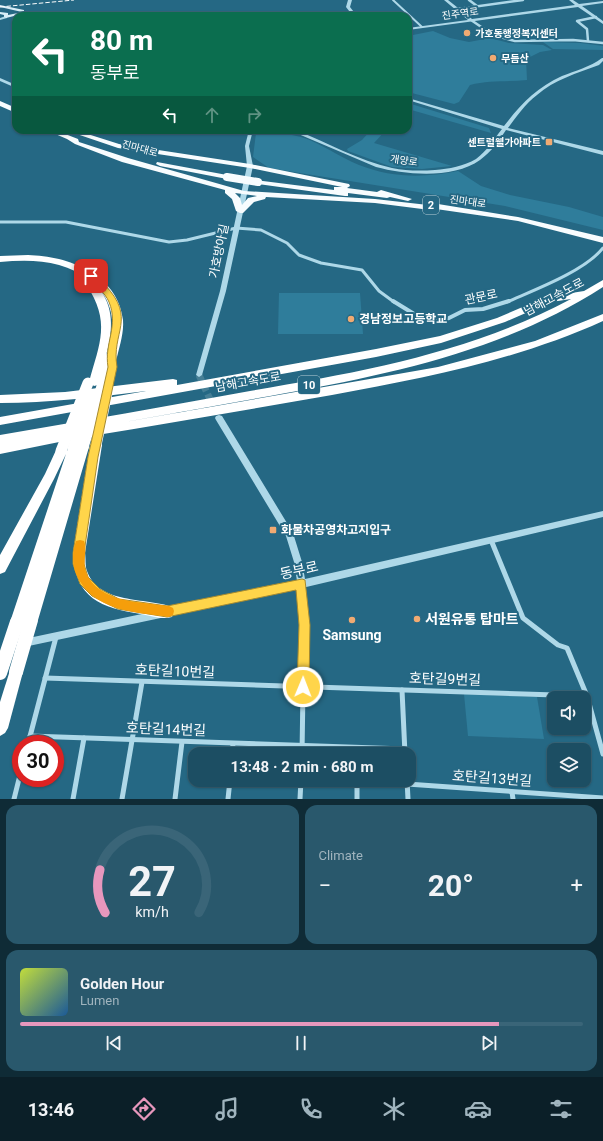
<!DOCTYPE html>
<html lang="en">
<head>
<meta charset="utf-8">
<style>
  body { margin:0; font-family:Roboto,"Noto Sans KR",sans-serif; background:#29586c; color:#f1f3f6; height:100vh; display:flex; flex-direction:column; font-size:15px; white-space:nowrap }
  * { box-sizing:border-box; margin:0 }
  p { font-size:13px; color:#a0b4be }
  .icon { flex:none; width:22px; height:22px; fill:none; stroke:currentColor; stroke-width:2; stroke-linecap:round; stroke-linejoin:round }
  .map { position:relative; height:799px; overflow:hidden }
  .drawer { display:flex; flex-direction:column; gap:6px; padding:6px; background:#0f2b36; flex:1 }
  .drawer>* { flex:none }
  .guide { position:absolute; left:12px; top:12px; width:400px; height:122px; border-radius:12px; box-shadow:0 1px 3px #0004,0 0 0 1px #3a6578; background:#0b6e4f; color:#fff; overflow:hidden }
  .buttons { position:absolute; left:547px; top:691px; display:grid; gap:8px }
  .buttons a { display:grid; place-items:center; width:44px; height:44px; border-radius:8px; background:#1c4e63; box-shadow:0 1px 3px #0004,0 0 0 1px #3a6578; font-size:20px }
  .speed { position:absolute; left:12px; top:735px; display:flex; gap:8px; font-size:20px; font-weight:700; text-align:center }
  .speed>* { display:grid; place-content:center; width:52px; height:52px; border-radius:50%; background:#1c4e63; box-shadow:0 1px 3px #0004,0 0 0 1px #3a6578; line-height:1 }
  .speed .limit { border:6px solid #d22; background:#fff; color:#111 }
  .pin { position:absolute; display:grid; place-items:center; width:34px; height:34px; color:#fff; margin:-17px; border-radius:8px; box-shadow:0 2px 6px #0006 }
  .me { position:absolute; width:44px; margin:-22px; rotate:1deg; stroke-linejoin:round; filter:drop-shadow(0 0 3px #0008) }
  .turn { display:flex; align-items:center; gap:14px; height:84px; padding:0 12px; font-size:18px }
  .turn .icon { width:52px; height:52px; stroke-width:2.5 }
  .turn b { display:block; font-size:28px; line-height:34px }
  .lanes { display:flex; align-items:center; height:38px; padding:0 12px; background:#0003; justify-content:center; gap:20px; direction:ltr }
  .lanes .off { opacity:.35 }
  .big { font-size:30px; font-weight:700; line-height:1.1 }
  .drawer .tile { flex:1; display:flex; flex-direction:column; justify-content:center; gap:6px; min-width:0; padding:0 14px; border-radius:12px; background:#29586c }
  .drawer .dial { align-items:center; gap:0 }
  .dial svg { height:104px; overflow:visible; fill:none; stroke:#3a6578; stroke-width:7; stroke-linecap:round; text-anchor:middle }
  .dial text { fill:#f1f3f6; stroke:none }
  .song { display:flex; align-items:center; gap:12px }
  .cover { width:48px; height:48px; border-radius:6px; background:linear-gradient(135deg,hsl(70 70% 55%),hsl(210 70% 35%)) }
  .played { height:4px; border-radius:2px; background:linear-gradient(90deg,#e797bd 85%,#3a6578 85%) }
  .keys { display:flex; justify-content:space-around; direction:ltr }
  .heat { display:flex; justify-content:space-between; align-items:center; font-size:22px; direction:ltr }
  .drawer .tiles { flex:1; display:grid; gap:6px; grid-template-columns:1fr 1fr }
  .tile:last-child { grid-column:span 2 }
  .trip { position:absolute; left:188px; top:747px; width:228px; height:40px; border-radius:12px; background:#1c4e63; box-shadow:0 1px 3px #0004,0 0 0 1px #3a6578; font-weight:700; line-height:40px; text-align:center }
  .dock { display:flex; height:64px; justify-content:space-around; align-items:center; background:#0b1f28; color:#a0b4be }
  .dock .icon { width:28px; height:28px }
  .dock .active { color:#e797bd }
  .dock b { font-size:18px; color:#f1f3f6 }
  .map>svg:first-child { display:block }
  .green { fill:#2f7d9b }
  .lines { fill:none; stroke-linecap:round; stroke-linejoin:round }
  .tertiary-tunnel { stroke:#467f96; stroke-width:7; stroke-dasharray:7 3.5; stroke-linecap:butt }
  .pedestrian { stroke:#aed8e8; stroke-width:2 }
  .minor-far3 { stroke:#aed8e8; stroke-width:2.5 }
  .minor-far2 { stroke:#aed8e8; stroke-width:3 }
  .minor-far1 { stroke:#aed8e8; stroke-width:4 }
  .minor { stroke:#aed8e8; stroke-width:5 }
  .tertiary { fill:#aed8e8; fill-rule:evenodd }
  .secondary { fill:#d8eef7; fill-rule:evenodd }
  .trunk { fill:#f8fcfe; fill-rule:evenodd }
  .motorway { fill:#fff; fill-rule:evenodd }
  .rail { stroke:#fff; stroke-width:1; stroke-dasharray:4.5 2; stroke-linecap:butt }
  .trunk-bridge { stroke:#f8fcfe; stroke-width:8 }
  .motorway-bridge-far1 { stroke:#fff; stroke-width:11 }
  .motorway-bridge { stroke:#fff; stroke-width:14 }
  .route { fill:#ffd54a; stroke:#a68a30 }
  .slow { fill:#f59e0b }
  .poi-dot { fill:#f1aa72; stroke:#256884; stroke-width:1.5 }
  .labels { text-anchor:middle; stroke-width:4; stroke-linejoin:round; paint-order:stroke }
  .far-street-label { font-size:10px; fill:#fff; stroke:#256884 }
  .far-poi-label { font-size:10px; font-weight:bold; fill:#fff; stroke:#256884; text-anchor:start }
  .shield { fill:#256884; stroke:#bed2da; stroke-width:1 }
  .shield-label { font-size:11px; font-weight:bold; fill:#fff }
  .street-label { font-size:12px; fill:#fff; stroke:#256884 }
  .poi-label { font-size:12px; font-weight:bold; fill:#fff; stroke:#256884; text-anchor:start }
  .near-street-label { font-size:14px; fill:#fff; stroke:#256884 }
  .near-poi-label { font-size:14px; font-weight:bold; fill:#fff; stroke:#256884; text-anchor:start }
</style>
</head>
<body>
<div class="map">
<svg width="603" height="799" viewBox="0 0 603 799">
  <rect width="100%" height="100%" fill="#256884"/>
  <g class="green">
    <path d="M433,31L450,38L469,42L490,38L509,43L543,45L552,50L540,52L526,59L527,80C508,82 489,80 470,85L459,102L454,104L408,92V36Z"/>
    <polygon points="543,42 580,43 603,46 603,50 553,49"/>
    <polygon points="408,103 489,128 491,133 408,109"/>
    <path d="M265,130C277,132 289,134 301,137C321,143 339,157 359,165C392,178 424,178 458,171L481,186L510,195L569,207L603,217V230L505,206L269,168L253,157L256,133Z"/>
    <polygon points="371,130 386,130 374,143 452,166 422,169 392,167 348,151 347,149 362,140"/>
    <polygon points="279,293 360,293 363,334 278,334"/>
    <polygon points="464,694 537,697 544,739 468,736"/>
  </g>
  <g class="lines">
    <polyline class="tertiary-tunnel" points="199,375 213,406"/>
    <polyline class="pedestrian" points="393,0 422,27"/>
    <g class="minor-far3">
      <polyline points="469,0 477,6"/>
      <polyline points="458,9 523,0"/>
      <polyline points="471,20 493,35 515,41 573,40 603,43"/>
      <polyline points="588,41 587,29 577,21 596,17"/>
      <polyline points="136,130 142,132 144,130"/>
    </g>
    <g class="minor-far2">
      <polyline points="141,132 142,132"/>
      <polyline points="0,222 66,222 169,242 187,240 236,228 261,230 287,243 299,255 321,263 362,270 379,291 394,302"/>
      <path d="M507,302C534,290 585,271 603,248"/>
    </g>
    <polyline class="minor-far1" points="393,301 419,317 441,322 465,310 483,309 509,301"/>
    <g class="minor">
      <polyline points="491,540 523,618 558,645 567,648 587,696 603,754"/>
      <polyline points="302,584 304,625 302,754"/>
      <polyline points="45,678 587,696"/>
      <polyline points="402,690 405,754"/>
      <polyline points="30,736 405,749"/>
      <polyline points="28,744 56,637"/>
      <polyline points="232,754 233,744"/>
      <polyline points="357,780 357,799"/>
      <polyline points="407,780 408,799"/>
      <polyline points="407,784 603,798"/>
      <polyline points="512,792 513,799"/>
      <polyline points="14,799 21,771"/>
      <polyline points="73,799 84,738"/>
      <polyline points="122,799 142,682"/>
      <polyline points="175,799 182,742"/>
      <polyline points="228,799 230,780"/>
      <polyline points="300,799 301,780"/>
    </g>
    <g class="tertiary">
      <polygon points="348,0 352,0 350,7 357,16 353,16 346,7"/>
      <polygon points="444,0 448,0 472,19 575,5 569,0 573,0 579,4 603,1 603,3 582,6 603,21 603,24 578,7 408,30 408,28 468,20"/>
      <polygon points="6,16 7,16 7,18 0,20 0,18"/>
      <path d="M602,58H603V61L599,65C577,73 554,80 537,95C525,104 517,116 508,128L603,151V155L506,130C499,141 491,152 480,160C454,179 406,175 376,167L289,130H295C327,142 359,161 392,168C406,171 421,171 435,170C449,169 464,166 476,159C487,151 494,139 502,129L408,100V98L504,126C521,104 536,88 562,76C575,71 590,67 602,58Z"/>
      <polygon points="0,78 16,85 16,88 0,81"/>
      <polygon points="249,130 253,130 249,146 253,166 226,291 202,375 199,377 196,375 220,291 247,166 245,146"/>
      <polygon points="219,415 222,416 293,533 302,562 305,579 603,511 603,517 302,588 24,647 21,646 20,643 21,640 24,639 297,581 294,562 286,536 216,420 215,418 216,416"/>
    </g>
    <g class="secondary">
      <polygon points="0,5 24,10 24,11 22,12 0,7"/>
      <polygon points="0,12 8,13 8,15 18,13 41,15 43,16 18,15 6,18 4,17 4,15 0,14"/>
    </g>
    <g class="trunk">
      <polygon points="0,101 16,108 16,113 0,106"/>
      <path d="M46,130H55L78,139L79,142L128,158L244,191L375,199L428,205L438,204L518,217L603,237V243L518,221L436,209L430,210L375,203L266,197L265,199L254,202L243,213H240L236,211L232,199L225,193V190L122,162L75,144L67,139ZM235,193L257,196L248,198L242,205L240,198Z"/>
      <polygon points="65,130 75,130 119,144 250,164 349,184 350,186 347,188 377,192 381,190 412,199 408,201 390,197 387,198 348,193 348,196 345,196 258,184 255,184 255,180 334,190 334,187 342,187 250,168 118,148"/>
      <polygon points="157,162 227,175 231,177 227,179 160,166 156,164"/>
    </g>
    <g class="motorway">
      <path d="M28,255C68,256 118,274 123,320C124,332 120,345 117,357C114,365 112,375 108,383L104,384L100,382L98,385L94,386L89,382C100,342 111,322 86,284L91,281C64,260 33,259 0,262V256ZM101,291L102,292C116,313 114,333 106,356C112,334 115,311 101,291Z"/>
      <path d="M603,280V287C507,349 397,373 286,393C231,403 175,413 119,423L438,367L535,341L603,314V321C517,360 425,378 332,395C252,409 172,423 91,436L87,435L85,432L87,429L75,431L80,435L78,438L74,439L0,454V435C83,421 167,406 250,391C361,372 470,353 571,299L551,302L505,322L441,343L376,357L0,425V417L146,391C97,397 49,403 0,403V395L65,392L173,379L177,380V385L376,349L440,336L497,318L546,297L584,291Z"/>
      <path d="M96,440L100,442L102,445L85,553C86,559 85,566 87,571C99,605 146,597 172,607L174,612L172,617C163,620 151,616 141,614C101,608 75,598 73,553L90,445L92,442Z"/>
      <polygon points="83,442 87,444 89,447 38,620 36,625 31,627 26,625 24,621 22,627 17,629 12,627 10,622 66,454 54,479 5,572 0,574 0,555 45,474 57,448 65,448 67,451 69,446 73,444 77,446"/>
      <polygon points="16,665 21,667 23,672 8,728 5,733 0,736 0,702 11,667"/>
    </g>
    <polyline class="rail" points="0,7 74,0"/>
    <polyline class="trunk-bridge" points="227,177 258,182"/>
    <g class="motorway-bridge-far1">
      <polyline points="96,445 108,388"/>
      <polyline points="83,447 104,380"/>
      <polyline points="73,449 89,399"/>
      <polyline points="61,451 88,383"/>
    </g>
    <g class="motorway-bridge">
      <polyline points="16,672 31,620"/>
      <polyline points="0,673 17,622"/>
    </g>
  </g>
  <path class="route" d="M91,273C96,275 101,281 105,285C137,319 111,332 117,367L98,457L84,553V564L88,577L100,589L119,599L167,606L302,579L305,580L310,625L309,687L308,691L303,693L299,691L297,687L299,625L296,590L167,617L118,609L92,596L80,584L73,564V553L88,457L108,367C104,343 119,326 109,302C105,292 94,285 87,276Z"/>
  <path class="slow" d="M80,540L84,541C88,550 82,562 86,572C98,603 141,602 169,606L173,608L174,611L173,615L169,617C134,612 92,611 76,574C72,565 72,551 76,541Z"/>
  <g class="poi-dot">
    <circle cx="467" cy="33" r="4"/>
    <circle cx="493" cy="58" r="4"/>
    <rect x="545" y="138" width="8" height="8" rx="2"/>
    <circle cx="351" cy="319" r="4"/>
    <rect x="269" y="526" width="8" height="8" rx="2"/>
    <circle cx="417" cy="619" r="4"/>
    <circle cx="352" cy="620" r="4"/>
  </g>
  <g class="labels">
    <g class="far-street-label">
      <text transform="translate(460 13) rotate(-8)" y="4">진주역로</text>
      <text transform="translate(140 148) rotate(15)" y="4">진마대로</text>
      <text transform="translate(404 160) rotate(8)" y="4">개양로</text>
      <text transform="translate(468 201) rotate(8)" y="4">진마대로</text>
    </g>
    <g class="far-poi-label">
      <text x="475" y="37">가호동행정복지센터</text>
      <text x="501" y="62">무듬산</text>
      <text x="541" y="146" text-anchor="end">센트럴웰가아파트</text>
    </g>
    <g class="shield">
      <rect x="423" y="196" width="16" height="18" rx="3"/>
      <rect x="298" y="376" width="22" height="18" rx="3"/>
    </g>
    <g class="shield-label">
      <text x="431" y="209">2</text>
      <text x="309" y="389">10</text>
    </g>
    <g class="street-label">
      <text transform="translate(219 251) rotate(-78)" y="4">가호방아길</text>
      <text transform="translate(481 297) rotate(-12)" y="4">관문로</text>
      <text transform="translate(554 297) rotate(-28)" y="4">남해고속도로</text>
      <text transform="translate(248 382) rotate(-10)" y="4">남해고속도로</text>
    </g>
    <g class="poi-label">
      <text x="359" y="323">경남정보고등학교</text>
      <text x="281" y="534">화물차공영차고지입구</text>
    </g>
    <g class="near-street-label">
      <text transform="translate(299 570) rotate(-13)" y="5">동부로</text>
      <text transform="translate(175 671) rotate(2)" y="5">호탄길10번길</text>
      <text transform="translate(445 679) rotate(2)" y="5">호탄길9번길</text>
      <text transform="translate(166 729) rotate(2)" y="5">호탄길14번길</text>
      <text transform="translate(492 778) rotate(4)" y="5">호탄길13번길</text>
    </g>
    <g class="near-poi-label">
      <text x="425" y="624">서원유통 탑마트</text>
      <text x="352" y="640" text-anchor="middle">Samsung</text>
    </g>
  </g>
</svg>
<div class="buttons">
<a><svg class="icon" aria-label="sound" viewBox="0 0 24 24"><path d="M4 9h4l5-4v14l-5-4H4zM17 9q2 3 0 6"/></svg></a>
<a><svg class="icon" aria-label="layers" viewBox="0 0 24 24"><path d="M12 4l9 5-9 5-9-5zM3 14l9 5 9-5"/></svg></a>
</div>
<div class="speed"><div class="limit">30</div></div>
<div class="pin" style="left:91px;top:276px;background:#d93025"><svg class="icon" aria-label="arrive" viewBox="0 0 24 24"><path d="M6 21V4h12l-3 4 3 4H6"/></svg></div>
<svg class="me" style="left:303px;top:687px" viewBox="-20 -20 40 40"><circle r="17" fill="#ffd54a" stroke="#fff" stroke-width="3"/><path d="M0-11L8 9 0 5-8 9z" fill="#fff"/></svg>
<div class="trip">13:48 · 2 min · 680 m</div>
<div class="guide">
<div class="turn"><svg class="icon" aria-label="left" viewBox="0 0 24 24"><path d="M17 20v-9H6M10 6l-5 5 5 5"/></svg><div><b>80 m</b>동부로</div></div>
<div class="lanes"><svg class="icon" aria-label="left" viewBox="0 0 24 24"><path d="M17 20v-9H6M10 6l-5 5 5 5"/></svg><svg class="icon off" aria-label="ahead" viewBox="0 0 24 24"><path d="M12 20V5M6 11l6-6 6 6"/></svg><svg class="icon off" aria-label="right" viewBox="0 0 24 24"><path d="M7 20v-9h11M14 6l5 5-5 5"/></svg></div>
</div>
</div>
<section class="drawer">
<div class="tiles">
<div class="tile dial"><svg viewBox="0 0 100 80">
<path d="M14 69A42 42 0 1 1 86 69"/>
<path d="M14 69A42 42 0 0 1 10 36" stroke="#e797bd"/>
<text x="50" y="56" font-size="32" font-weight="700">27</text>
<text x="50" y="72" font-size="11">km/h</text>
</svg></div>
<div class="tile"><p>Climate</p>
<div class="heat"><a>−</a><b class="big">20°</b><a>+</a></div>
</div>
<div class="tile">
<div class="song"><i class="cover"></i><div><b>Golden Hour</b><p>Lumen</p></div></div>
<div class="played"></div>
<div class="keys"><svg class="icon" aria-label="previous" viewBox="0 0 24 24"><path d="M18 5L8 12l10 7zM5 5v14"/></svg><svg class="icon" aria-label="pause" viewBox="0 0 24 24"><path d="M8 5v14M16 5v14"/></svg><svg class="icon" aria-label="next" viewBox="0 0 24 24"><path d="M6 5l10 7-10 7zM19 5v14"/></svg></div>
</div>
</div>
</section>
<nav class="dock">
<b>13:46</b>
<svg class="icon active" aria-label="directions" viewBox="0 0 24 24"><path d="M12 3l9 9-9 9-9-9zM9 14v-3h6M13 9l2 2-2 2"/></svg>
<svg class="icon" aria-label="music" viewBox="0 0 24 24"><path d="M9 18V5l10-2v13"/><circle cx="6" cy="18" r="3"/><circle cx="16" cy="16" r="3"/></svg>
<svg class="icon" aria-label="phone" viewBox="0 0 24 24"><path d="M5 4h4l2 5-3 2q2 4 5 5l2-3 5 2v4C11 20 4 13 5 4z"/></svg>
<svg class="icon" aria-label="climate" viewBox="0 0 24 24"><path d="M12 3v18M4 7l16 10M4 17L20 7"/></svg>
<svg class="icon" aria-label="car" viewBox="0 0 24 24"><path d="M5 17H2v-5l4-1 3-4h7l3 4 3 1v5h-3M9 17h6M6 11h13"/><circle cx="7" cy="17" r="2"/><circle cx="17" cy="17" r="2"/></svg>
<svg class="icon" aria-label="filters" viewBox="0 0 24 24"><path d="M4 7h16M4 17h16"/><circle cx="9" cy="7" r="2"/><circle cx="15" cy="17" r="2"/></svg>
</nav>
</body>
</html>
